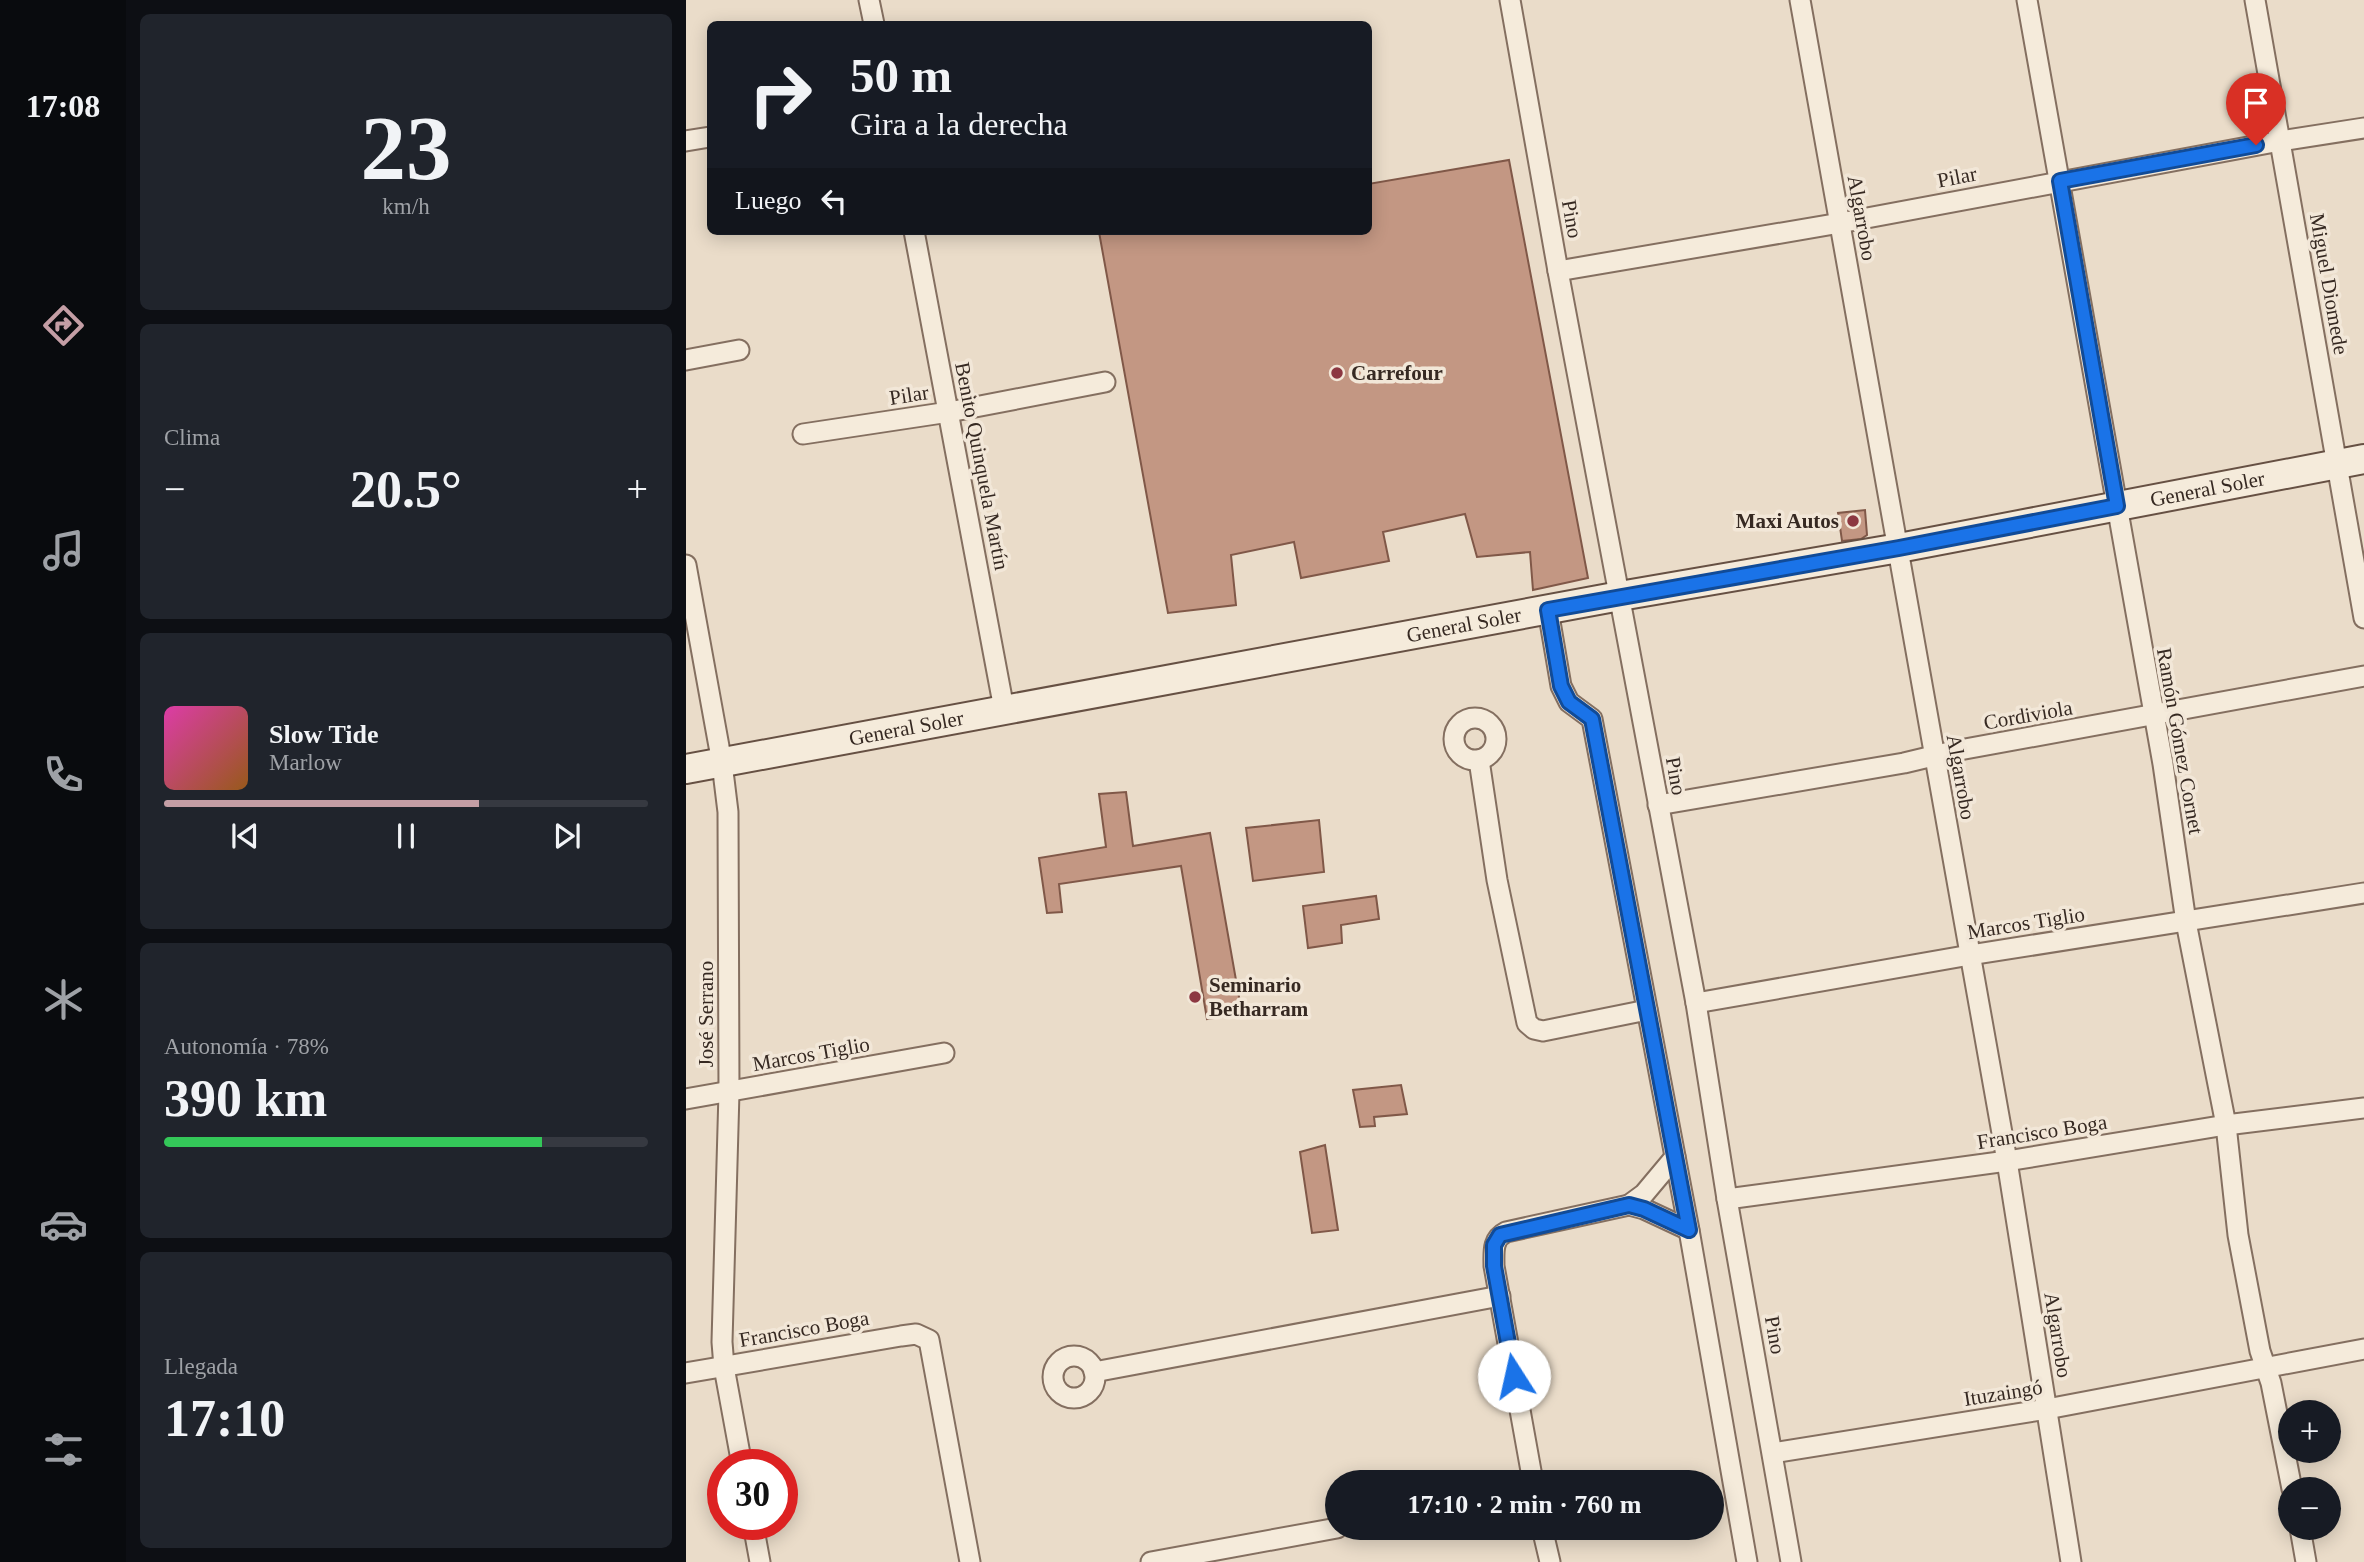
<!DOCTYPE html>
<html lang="es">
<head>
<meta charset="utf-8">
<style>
  body { margin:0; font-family:"Times New Roman",serif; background:#20242c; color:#f1f3f6; height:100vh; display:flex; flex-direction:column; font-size:26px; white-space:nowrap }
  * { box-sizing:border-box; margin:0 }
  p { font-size:23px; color:#9ea1a6 }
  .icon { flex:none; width:38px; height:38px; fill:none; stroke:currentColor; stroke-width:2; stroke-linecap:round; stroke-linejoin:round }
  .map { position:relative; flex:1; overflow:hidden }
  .drawer { display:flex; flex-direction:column; gap:14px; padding:14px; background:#0d0f14; width:560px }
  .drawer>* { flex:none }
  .top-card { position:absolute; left:21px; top:21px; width:665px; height:214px; border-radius:10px; box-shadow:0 4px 18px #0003; background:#171b24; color:#f1f3f6; overflow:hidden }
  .buttons { position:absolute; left:1592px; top:1400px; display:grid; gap:14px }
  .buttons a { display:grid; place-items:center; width:63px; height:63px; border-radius:50%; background:#171b24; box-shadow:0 4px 18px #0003; font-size:35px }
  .speed { position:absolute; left:21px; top:1449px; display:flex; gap:14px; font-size:35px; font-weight:700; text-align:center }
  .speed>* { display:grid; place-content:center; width:91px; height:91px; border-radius:50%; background:#171b24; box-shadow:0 4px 18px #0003; line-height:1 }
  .speed .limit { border:10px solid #d22; background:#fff; color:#111 }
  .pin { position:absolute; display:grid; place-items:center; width:60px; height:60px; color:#fff; margin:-72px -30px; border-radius:50% 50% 50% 0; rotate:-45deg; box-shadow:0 0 7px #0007 }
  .pin .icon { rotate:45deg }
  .me { position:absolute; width:77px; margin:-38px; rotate:350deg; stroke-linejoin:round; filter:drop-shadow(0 0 5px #0008) }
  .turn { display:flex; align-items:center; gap:24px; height:147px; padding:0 28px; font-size:32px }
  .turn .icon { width:91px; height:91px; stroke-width:2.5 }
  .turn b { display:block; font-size:49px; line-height:60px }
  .then { display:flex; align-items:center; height:66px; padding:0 28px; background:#0003; gap:14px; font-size:26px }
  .big { font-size:52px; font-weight:700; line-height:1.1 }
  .drawer .widget { flex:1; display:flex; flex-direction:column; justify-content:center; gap:10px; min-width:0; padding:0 24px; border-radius:10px; background:#20242c }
  .drawer .dial { align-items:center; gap:0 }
  .dial b { font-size:91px; line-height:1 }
  .song { display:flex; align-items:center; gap:21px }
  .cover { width:84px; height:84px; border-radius:10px; background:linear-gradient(135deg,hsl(320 70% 55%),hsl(30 70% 35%)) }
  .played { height:7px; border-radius:4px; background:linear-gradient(90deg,#c49ea5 65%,#363941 65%) }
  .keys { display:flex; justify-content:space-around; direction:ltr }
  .heat { display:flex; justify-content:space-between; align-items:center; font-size:38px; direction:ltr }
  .charge { height:10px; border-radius:5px; background:linear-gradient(90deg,#34c759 78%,#363941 0) }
  .trip { position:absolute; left:639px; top:1470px; width:399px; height:70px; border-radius:35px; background:#171b24; box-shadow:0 4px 18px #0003; font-weight:700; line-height:70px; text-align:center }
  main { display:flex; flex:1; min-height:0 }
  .tab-bar { display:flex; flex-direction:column; width:126px; justify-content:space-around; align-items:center; background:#090b0e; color:#9ea1a6 }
  .tab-bar .icon { width:49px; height:49px }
  .tab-bar .selected { color:#c49ea5 }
  .tab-bar b { font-size:32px; color:#f1f3f6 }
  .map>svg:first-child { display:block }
  .building { fill:#c39783; stroke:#805848; stroke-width:2 }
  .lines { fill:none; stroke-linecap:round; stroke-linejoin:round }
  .street-casing { stroke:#846f60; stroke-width:23 }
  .secondary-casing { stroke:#665043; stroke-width:32 }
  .street { stroke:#f5ebdb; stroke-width:19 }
  .secondary { stroke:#f5ebdb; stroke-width:28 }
  .route-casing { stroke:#114b97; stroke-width:18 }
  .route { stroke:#1a73e8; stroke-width:12 }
  .poi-dot { fill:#8c3741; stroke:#f2e7d8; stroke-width:2.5 }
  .labels { text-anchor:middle; stroke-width:7; stroke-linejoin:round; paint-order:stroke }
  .street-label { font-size:21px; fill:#362922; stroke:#f2e7d8 }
  .poi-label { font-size:21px; font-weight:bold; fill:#362922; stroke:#f2e7d8; text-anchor:start }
</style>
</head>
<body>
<main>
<nav class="tab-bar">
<b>17:08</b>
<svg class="icon selected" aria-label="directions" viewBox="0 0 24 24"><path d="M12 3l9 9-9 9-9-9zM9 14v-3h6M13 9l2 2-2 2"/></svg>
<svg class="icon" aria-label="music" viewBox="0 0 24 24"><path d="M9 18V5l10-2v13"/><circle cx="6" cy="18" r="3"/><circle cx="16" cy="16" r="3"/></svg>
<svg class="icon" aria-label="phone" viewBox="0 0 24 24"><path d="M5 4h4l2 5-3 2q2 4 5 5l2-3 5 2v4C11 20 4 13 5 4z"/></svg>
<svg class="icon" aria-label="climate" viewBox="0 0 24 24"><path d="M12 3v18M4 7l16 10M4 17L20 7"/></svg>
<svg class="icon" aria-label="car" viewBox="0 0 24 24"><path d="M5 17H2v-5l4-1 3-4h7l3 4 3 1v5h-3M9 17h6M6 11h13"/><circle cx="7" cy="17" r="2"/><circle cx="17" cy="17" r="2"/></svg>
<svg class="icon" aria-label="filters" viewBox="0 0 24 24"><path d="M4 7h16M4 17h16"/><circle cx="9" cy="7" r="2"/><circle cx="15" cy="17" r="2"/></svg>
</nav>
<section class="drawer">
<div class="widget dial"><b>23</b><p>km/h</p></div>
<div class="widget"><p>Clima</p>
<div class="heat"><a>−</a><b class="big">20.5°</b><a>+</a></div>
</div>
<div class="widget">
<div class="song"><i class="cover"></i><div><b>Slow Tide</b><p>Marlow</p></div></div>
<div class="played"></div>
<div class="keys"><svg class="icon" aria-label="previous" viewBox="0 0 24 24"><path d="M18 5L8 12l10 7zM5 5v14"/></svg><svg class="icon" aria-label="pause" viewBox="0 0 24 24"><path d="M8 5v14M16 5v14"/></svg><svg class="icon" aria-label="next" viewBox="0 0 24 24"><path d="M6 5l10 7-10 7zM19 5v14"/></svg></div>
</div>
<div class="widget"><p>Autonomía · 78%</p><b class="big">390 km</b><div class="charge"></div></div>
<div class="widget"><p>Llegada</p><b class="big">17:10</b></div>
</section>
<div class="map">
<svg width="1678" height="1562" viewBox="0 0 1678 1562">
  <rect width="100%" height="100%" fill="#eadcc9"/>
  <g class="building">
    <polygon points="823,160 902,578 847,590 844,552 791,557 779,514 697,532 703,561 615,578 608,542 545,555 550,605 482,613 413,232 682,231 682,184"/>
    <polygon points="1179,510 1181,535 1175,539 1156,541 1152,513"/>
    <polygon points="440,792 447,846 524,833 556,1014 521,1019 495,866 373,884 376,912 361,913 353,858 420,847 413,794"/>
    <polygon points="633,820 638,872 567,881 560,828"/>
    <polygon points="690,896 693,919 655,925 656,943 622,948 617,906"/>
    <polygon points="715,1085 721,1114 688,1117 689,1126 674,1127 667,1090"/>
    <polygon points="639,1145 652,1230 626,1233 614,1152"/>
  </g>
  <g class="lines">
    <defs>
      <g id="street">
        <polyline points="183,0 188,24"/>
        <polyline points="824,0 872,271 1010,1003 1041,1199 1105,1562"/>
        <polyline points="1114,0 1321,1161 1385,1562"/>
        <polyline points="1341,0 1477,764 1500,922 1540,1125 1552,1235 1574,1351 1585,1383 1606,1489"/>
        <polyline points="1569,0 1678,618"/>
        <polyline points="0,141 24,137"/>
        <polyline points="228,231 318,709"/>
        <polyline points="872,271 1154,223 1594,141 1678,128"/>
        <polyline points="0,360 53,350"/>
        <polyline points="117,434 263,412 419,382"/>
        <polyline points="0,565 36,763 42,812 43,1092 36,1342 38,1367 56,1465"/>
        <polyline points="862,610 875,686 883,702 906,719 1003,1230 1061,1562"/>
        <circle cx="789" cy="739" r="21"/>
        <polyline points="793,760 811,880 841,1023 848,1029 857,1031 961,1010"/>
        <polyline points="972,805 1218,763 1268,751 1678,676"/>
        <polyline points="1010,1003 1284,955 1678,893"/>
        <polyline points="0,1099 258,1053"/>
        <polyline points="989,1157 958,1194 943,1205 958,1209 1003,1230"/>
        <polyline points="1041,1199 1321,1161 1540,1125 1678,1108"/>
        <circle cx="388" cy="1377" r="21"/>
        <polyline points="408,1372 814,1296"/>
        <polyline points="0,1373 215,1336 230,1334 243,1340 284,1562"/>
        <polyline points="1087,1453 1361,1409 1678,1349"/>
        <path d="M847,1482L808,1266C808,1252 806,1239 820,1232L943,1205"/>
        <polyline points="67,1524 74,1562"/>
        <polyline points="856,1528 864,1562"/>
        <polyline points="1614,1528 1620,1562"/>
        <polyline points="465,1562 651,1528"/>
      </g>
      <g id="secondary">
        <path id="s1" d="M0,769L934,596L1213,548L1678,459"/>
      </g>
    </defs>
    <use href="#street" class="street-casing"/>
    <use href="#secondary" class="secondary-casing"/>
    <use href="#street" class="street"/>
    <use href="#secondary" class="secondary"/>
  </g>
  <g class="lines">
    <defs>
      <polyline id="route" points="828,1376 808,1266 808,1245 814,1235 943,1205 958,1209 1003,1230 906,719 883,702 875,686 862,610 1213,548 1431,506 1374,181 1570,145"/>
    </defs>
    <use href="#route" class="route-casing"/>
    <use href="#route" class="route"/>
  </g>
  <g class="poi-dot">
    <circle cx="651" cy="373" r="7"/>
    <circle cx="1167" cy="521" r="7"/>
    <circle cx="509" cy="997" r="7"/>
  </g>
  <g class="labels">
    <g class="street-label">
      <text transform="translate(1271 177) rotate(-11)" y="7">Pilar</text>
      <text transform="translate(1176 218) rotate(80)" y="7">Algarrobo</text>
      <text transform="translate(886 219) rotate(80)" y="7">Pino</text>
      <text transform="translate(1643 284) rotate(80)" y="7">Miguel Diomede</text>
      <text transform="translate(223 395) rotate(-9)" y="7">Pilar</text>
      <text transform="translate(296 466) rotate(79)" y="7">Benito Quinquela Martín</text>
      <text dy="7" stroke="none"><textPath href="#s1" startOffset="1547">General Soler</textPath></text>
      <text dy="7" stroke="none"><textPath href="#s1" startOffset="791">General Soler</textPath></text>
      <text transform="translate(1342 715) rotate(-10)" y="7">Cordiviola</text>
      <text dy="7" stroke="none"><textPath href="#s1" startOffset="224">General Soler</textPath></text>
      <text transform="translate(1494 741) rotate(80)" y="7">Ramón Gómez Cornet</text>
      <text transform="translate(990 776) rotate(80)" y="7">Pino</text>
      <text transform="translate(1275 777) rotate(80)" y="7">Algarrobo</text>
      <text transform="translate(1340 923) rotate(-9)" y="7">Marcos Tiglio</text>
      <text transform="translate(20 1014) rotate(-90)" y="7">José Serrano</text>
      <text transform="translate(125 1054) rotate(-10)" y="7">Marcos Tiglio</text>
      <text transform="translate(1356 1132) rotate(-9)" y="7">Francisco Boga</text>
      <text transform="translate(118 1329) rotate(-10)" y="7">Francisco Boga</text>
      <text transform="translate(1089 1335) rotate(80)" y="7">Pino</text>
      <text transform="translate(1372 1335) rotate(81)" y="7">Algarrobo</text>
      <text transform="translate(1317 1393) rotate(-9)" y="7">Ituzaingó</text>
    </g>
    <g class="poi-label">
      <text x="665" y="380">Carrefour</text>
      <text x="1153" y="528" text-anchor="end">Maxi Autos</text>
      <text x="523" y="992">Seminario<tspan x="523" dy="24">Betharram</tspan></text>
    </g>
  </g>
</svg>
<div class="buttons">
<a>+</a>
<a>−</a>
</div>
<div class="speed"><div class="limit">30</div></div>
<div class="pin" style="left:1570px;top:145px;background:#d93025"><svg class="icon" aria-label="arrive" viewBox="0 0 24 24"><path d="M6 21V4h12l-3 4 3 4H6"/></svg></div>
<svg class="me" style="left:828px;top:1376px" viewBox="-20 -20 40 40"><circle r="19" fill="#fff"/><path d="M0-13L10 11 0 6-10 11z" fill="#1a73e8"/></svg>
<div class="trip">17:10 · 2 min · 760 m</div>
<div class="top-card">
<div class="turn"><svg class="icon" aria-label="right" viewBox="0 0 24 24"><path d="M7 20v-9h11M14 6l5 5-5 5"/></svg><div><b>50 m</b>Gira a la derecha</div></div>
<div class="then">Luego<svg class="icon" aria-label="left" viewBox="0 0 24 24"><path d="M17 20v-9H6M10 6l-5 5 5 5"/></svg></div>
</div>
</div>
</main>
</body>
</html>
